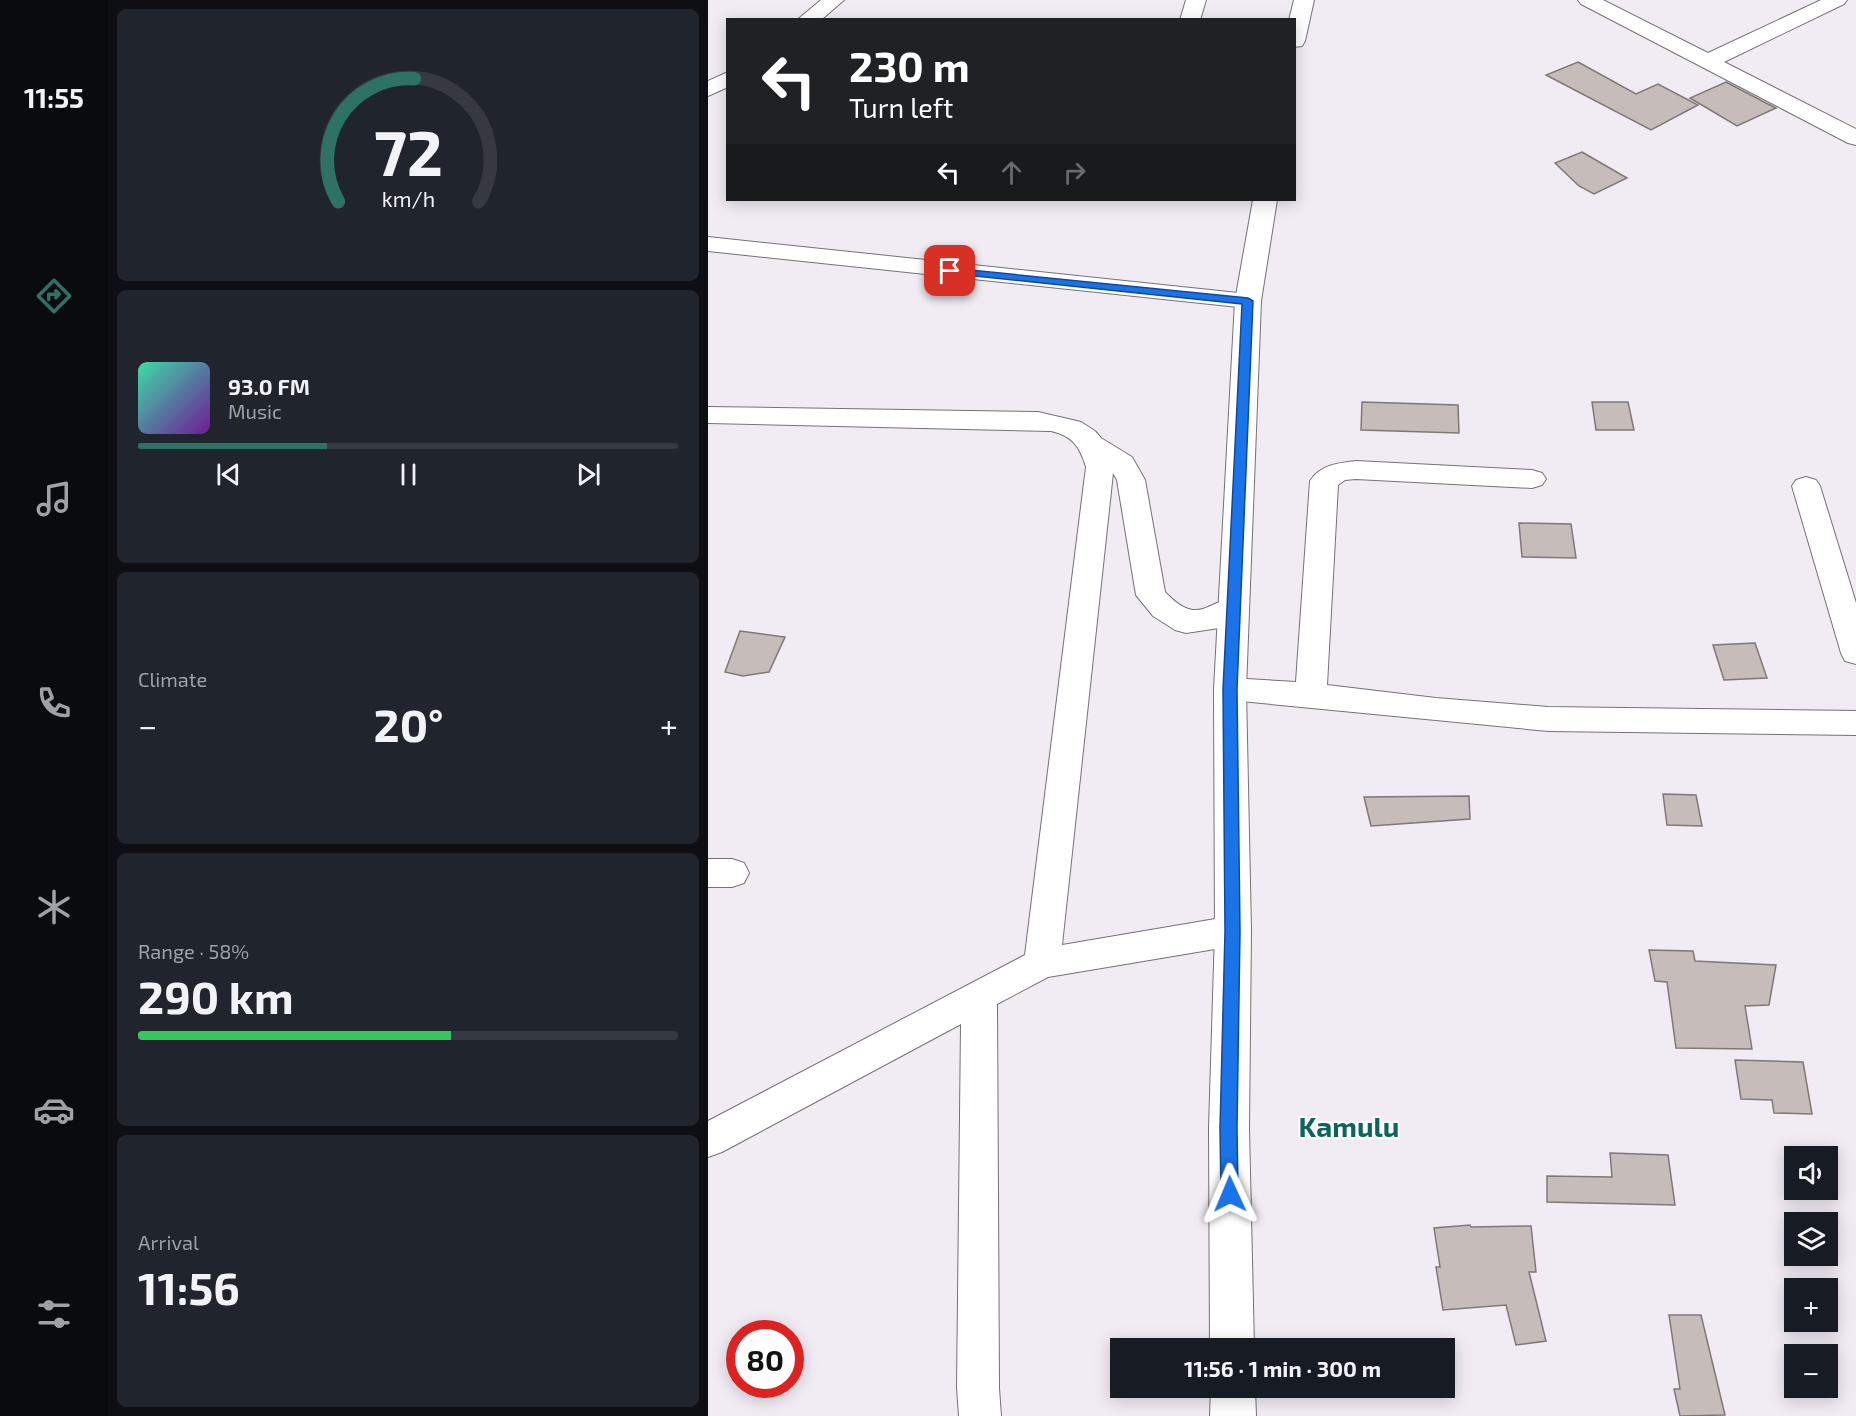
<!DOCTYPE html>
<html lang="en">
<head>
<meta charset="utf-8">
<style>
  body { margin:0; font-family:"Exo 2",sans-serif; background:#20242c; color:#f1f3f6; height:100vh; display:flex; flex-direction:column; font-size:22px; white-space:nowrap }
  * { box-sizing:border-box; margin:0 }
  p { font-size:20px; color:#9ea1a6 }
  .icon { flex:none; width:33px; height:33px; fill:none; stroke:currentColor; stroke-width:2; stroke-linecap:round; stroke-linejoin:round }
  .map { position:relative; flex:1; overflow:hidden }
  .panel { display:flex; flex-direction:column; gap:9px; padding:9px; background:#0d0f14; width:600px }
  .panel>* { flex:none }
  .top-card { position:absolute; left:18px; top:18px; width:570px; height:183px; border-radius:0px; box-shadow:0 3px 15px #0003; background:#202124; color:#fff; overflow:hidden }
  .controls { position:absolute; left:1076px; top:1146px; display:grid; gap:12px }
  .controls a { display:grid; place-items:center; width:54px; height:54px; border-radius:0px; background:#171b24; box-shadow:0 3px 15px #0003; font-size:30px }
  .speed { position:absolute; left:18px; top:1320px; display:flex; gap:12px; font-size:30px; font-weight:700; text-align:center }
  .speed>* { display:grid; place-content:center; width:78px; height:78px; border-radius:50%; background:#171b24; box-shadow:0 3px 15px #0003; line-height:1 }
  .speed .limit { border:9px solid #d22; background:#fff; color:#111 }
  .pin { position:absolute; display:grid; place-items:center; width:51px; height:51px; color:#fff; margin:-26px; border-radius:12px; box-shadow:0 3px 9px #0006 }
  .me { position:absolute; width:66px; margin:-33px; rotate:359deg; stroke-linejoin:round; filter:drop-shadow(0 0 4px #0008) }
  .turn { display:flex; align-items:center; gap:21px; height:126px; padding:0 24px; font-size:27px }
  .turn .icon { width:78px; height:78px; stroke-width:2.5 }
  .turn b { display:block; font-size:42px; line-height:51px }
  .lanes { display:flex; align-items:center; height:57px; padding:0 24px; background:#0003; justify-content:center; gap:30px; direction:ltr }
  .lanes .off { opacity:.35 }
  .big { font-size:45px; font-weight:700; line-height:1.1 }
  .panel .tile { flex:1; display:flex; flex-direction:column; justify-content:center; gap:9px; min-width:0; padding:0 21px; border-radius:9px; background:#20242c }
  .panel .dial { align-items:center; gap:0 }
  .dial svg { height:156px; overflow:visible; fill:none; stroke:#363941; stroke-width:7; stroke-linecap:round; text-anchor:middle }
  .dial text { fill:#f1f3f6; stroke:none }
  .song { display:flex; align-items:center; gap:18px }
  .cover { width:72px; height:72px; border-radius:9px; background:linear-gradient(135deg,hsl(160 70% 55%),hsl(280 70% 35%)) }
  .played { height:6px; border-radius:3px; background:linear-gradient(90deg,#2d7265 35%,#363941 35%) }
  .keys { display:flex; justify-content:space-around; direction:ltr }
  .heat { display:flex; justify-content:space-between; align-items:center; font-size:33px; direction:ltr }
  .charge { height:9px; border-radius:4px; background:linear-gradient(90deg,#34c759 58%,#363941 0) }
  .trip { position:absolute; left:402px; top:1338px; width:345px; height:60px; border-radius:0px; background:#171b24; box-shadow:0 3px 15px #0003; font-weight:700; line-height:60px; text-align:center }
  main { display:flex; flex:1; min-height:0 }
  .menu { display:flex; flex-direction:column; width:108px; justify-content:space-around; align-items:center; background:#090b0e; color:#9ea1a6 }
  .menu .icon { width:42px; height:42px }
  .menu .current { color:#2d7265 }
  .menu b { font-size:27px; color:#f1f3f6 }
  .map>svg:first-child { display:block }
  .building { fill:#c6bcb9; stroke:#807875; stroke-width:1.5 }
  .lines { fill:none; stroke-linecap:round; stroke-linejoin:round }
  .street-casing { stroke:#767178; stroke-width:2 }
  .highway-casing { stroke:#767178; stroke-width:2 }
  .street { fill:#fff; fill-rule:evenodd }
  .highway { fill:#fff; fill-rule:evenodd }
  .route { fill:#1a73e8; stroke:#114b97; stroke-width:1.5 }
  .labels { text-anchor:middle; stroke-width:4.5; stroke-linejoin:round; paint-order:stroke }
  .near-district-label { font-size:28px; font-weight:bold; fill:#0b6558; stroke:#fdfaff }
</style>
</head>
<body>
<main>
<nav class="menu">
<b>11:55</b>
<svg class="icon current" aria-label="directions" viewBox="0 0 24 24"><path d="M12 3l9 9-9 9-9-9zM9 14v-3h6M13 9l2 2-2 2"/></svg>
<svg class="icon" aria-label="music" viewBox="0 0 24 24"><path d="M9 18V5l10-2v13"/><circle cx="6" cy="18" r="3"/><circle cx="16" cy="16" r="3"/></svg>
<svg class="icon" aria-label="phone" viewBox="0 0 24 24"><path d="M5 4h4l2 5-3 2q2 4 5 5l2-3 5 2v4C11 20 4 13 5 4z"/></svg>
<svg class="icon" aria-label="climate" viewBox="0 0 24 24"><path d="M12 3v18M4 7l16 10M4 17L20 7"/></svg>
<svg class="icon" aria-label="car" viewBox="0 0 24 24"><path d="M5 17H2v-5l4-1 3-4h7l3 4 3 1v5h-3M9 17h6M6 11h13"/><circle cx="7" cy="17" r="2"/><circle cx="17" cy="17" r="2"/></svg>
<svg class="icon" aria-label="filters" viewBox="0 0 24 24"><path d="M4 7h16M4 17h16"/><circle cx="9" cy="7" r="2"/><circle cx="15" cy="17" r="2"/></svg>
</nav>
<section class="panel">
<div class="tile dial"><svg viewBox="0 0 100 80">
<path d="M14 69A42 42 0 1 1 86 69"/>
<path d="M14 69A42 42 0 0 1 53 6" stroke="#2d7265"/>
<text x="50" y="56" font-size="32" font-weight="700">72</text>
<text x="50" y="72" font-size="11">km/h</text>
</svg></div>
<div class="tile">
<div class="song"><i class="cover"></i><div><b>93.0 FM</b><p>Music</p></div></div>
<div class="played"></div>
<div class="keys"><svg class="icon" aria-label="previous" viewBox="0 0 24 24"><path d="M18 5L8 12l10 7zM5 5v14"/></svg><svg class="icon" aria-label="pause" viewBox="0 0 24 24"><path d="M8 5v14M16 5v14"/></svg><svg class="icon" aria-label="next" viewBox="0 0 24 24"><path d="M6 5l10 7-10 7zM19 5v14"/></svg></div>
</div>
<div class="tile"><p>Climate</p>
<div class="heat"><a>−</a><b class="big">20°</b><a>+</a></div>
</div>
<div class="tile"><p>Range · 58%</p><b class="big">290 km</b><div class="charge"></div></div>
<div class="tile"><p>Arrival</p><b class="big">11:56</b></div>
</section>
<div class="map">
<svg width="1148" height="1416" viewBox="0 0 1148 1416">
  <rect width="100%" height="100%" fill="#f1ecf4"/>
  <g class="building">
    <polygon points="870,62 928,94 950,84 990,105 943,130 838,75"/>
    <polygon points="1018,82 1060,104 1068,108 1029,126 982,98"/>
    <polygon points="874,152 919,178 886,194 871,186 847,163"/>
    <polygon points="654,402 750,405 751,433 653,430"/>
    <polygon points="884,402 920,402 926,430 888,430"/>
    <polygon points="811,523 863,524 868,558 814,557"/>
    <polygon points="32,631 77,637 61,672 35,676 17,672"/>
    <polygon points="1047,643 1059,678 1016,680 1005,645"/>
    <polygon points="955,794 988,795 994,826 959,825"/>
    <polygon points="761,796 762,819 663,826 656,797"/>
    <polygon points="941,950 985,951 987,961 1068,965 1061,1005 1037,1006 1044,1049 968,1048 959,982 947,981"/>
    <polygon points="1027,1060 1095,1062 1104,1114 1066,1113 1064,1100 1033,1099"/>
    <polygon points="902,1153 960,1155 967,1205 839,1202 839,1176 904,1177"/>
    <polygon points="762,1225 763,1227 823,1226 828,1272 821,1272 838,1341 808,1345 798,1305 735,1310 728,1267 732,1267 726,1228"/>
    <polygon points="961,1315 993,1315 1017,1415 972,1416 966,1389 972,1389"/>
  </g>
  <g class="lines">
    <defs>
      <g id="street">
        <polygon points="113,0 136,0 113,20 89,20"/>
        <polygon points="478,0 498,0 492,20 472,20"/>
        <polygon points="870,0 895,0 1000,53 1113,0 1139,0 1136,4 1016,62 1148,129 1148,145 1140,143 873,4"/>
        <polygon points="20,72 20,87 0,96 0,81"/>
        <polygon points="0,237 540,294 549,296 552,301 549,306 540,308 0,251"/>
        <path d="M0,407L330,412L373,422L387,431L393,438L424,457L437,480L457,592C496,633 501,590 537,601L541,608L537,615L511,628L478,633L467,630L445,616L428,595L409,480L405,473L354,945L525,916L537,921L543,931L537,941L525,946L340,977L289,1004L291,1388L293,1416H251L249,1388L253,1024L14,1152L0,1157V1121L317,955L378,467C372,447 365,436 343,431L0,423Z"/>
        <path d="M648,461L824,470L834,473L838,479L834,485L824,488L648,479L637,480L630,485L619,685L728,698L840,707L1148,711V735L840,731L522,700L511,697L506,689L511,681L522,678L588,682L602,481C612,465 630,463 648,461Z"/>
        <polygon points="1098,477 1108,480 1112,486 1148,603 1148,664 1137,661 1133,653 1084,486 1088,480"/>
        <polygon points="0,859 24,859 36,863 41,873 36,883 24,887 0,887"/>
      </g>
      <g id="highway">
        <polygon points="586,0 606,0 597,41 594,46 586,47 586,20 581,20"/>
        <polygon points="545,200 569,200 553,301 538,689 543,931 541,1128 546,1348 502,1348 501,1128 507,931 506,689 527,301"/>
        <polygon points="503,1388 547,1388 548,1416 502,1416"/>
      </g>
    </defs>
    <use href="#street" class="street-casing"/>
    <use href="#highway" class="highway-casing"/>
    <use href="#street" class="street"/>
    <use href="#highway" class="highway"/>
  </g>
  <polygon class="route" points="242,268 540,298 545,301 529,689 532,931 529,1128 530,1194 528,1199 522,1202 516,1199 513,1194 512,1128 517,931 515,689 534,304 239,273 239,269"/>
  <g class="labels">
    <g class="near-district-label">
      <text x="641" y="1137">Kamulu</text>
    </g>
  </g>
</svg>
<div class="controls">
<a><svg class="icon" aria-label="sound" viewBox="0 0 24 24"><path d="M4 9h4l5-4v14l-5-4H4zM17 9q2 3 0 6"/></svg></a>
<a><svg class="icon" aria-label="layers" viewBox="0 0 24 24"><path d="M12 4l9 5-9 5-9-5zM3 14l9 5 9-5"/></svg></a>
<a>+</a>
<a>−</a>
</div>
<div class="speed"><div class="limit">80</div></div>
<div class="pin" style="left:242px;top:271px;background:#d93025"><svg class="icon" aria-label="arrive" viewBox="0 0 24 24"><path d="M6 21V4h12l-3 4 3 4H6"/></svg></div>
<svg class="me" style="left:522px;top:1194px" viewBox="-20 -20 40 40"><path d="M0-17L14 15 0 8-14 15z" fill="#1a73e8" stroke="#fff" stroke-width="4"/></svg>
<div class="trip">11:56 · 1 min · 300 m</div>
<div class="top-card">
<div class="turn"><svg class="icon" aria-label="left" viewBox="0 0 24 24"><path d="M17 20v-9H6M10 6l-5 5 5 5"/></svg><div><b>230 m</b>Turn left</div></div>
<div class="lanes"><svg class="icon" aria-label="left" viewBox="0 0 24 24"><path d="M17 20v-9H6M10 6l-5 5 5 5"/></svg><svg class="icon off" aria-label="ahead" viewBox="0 0 24 24"><path d="M12 20V5M6 11l6-6 6 6"/></svg><svg class="icon off" aria-label="right" viewBox="0 0 24 24"><path d="M7 20v-9h11M14 6l5 5-5 5"/></svg></div>
</div>
</div>
</main>
</body>
</html>
